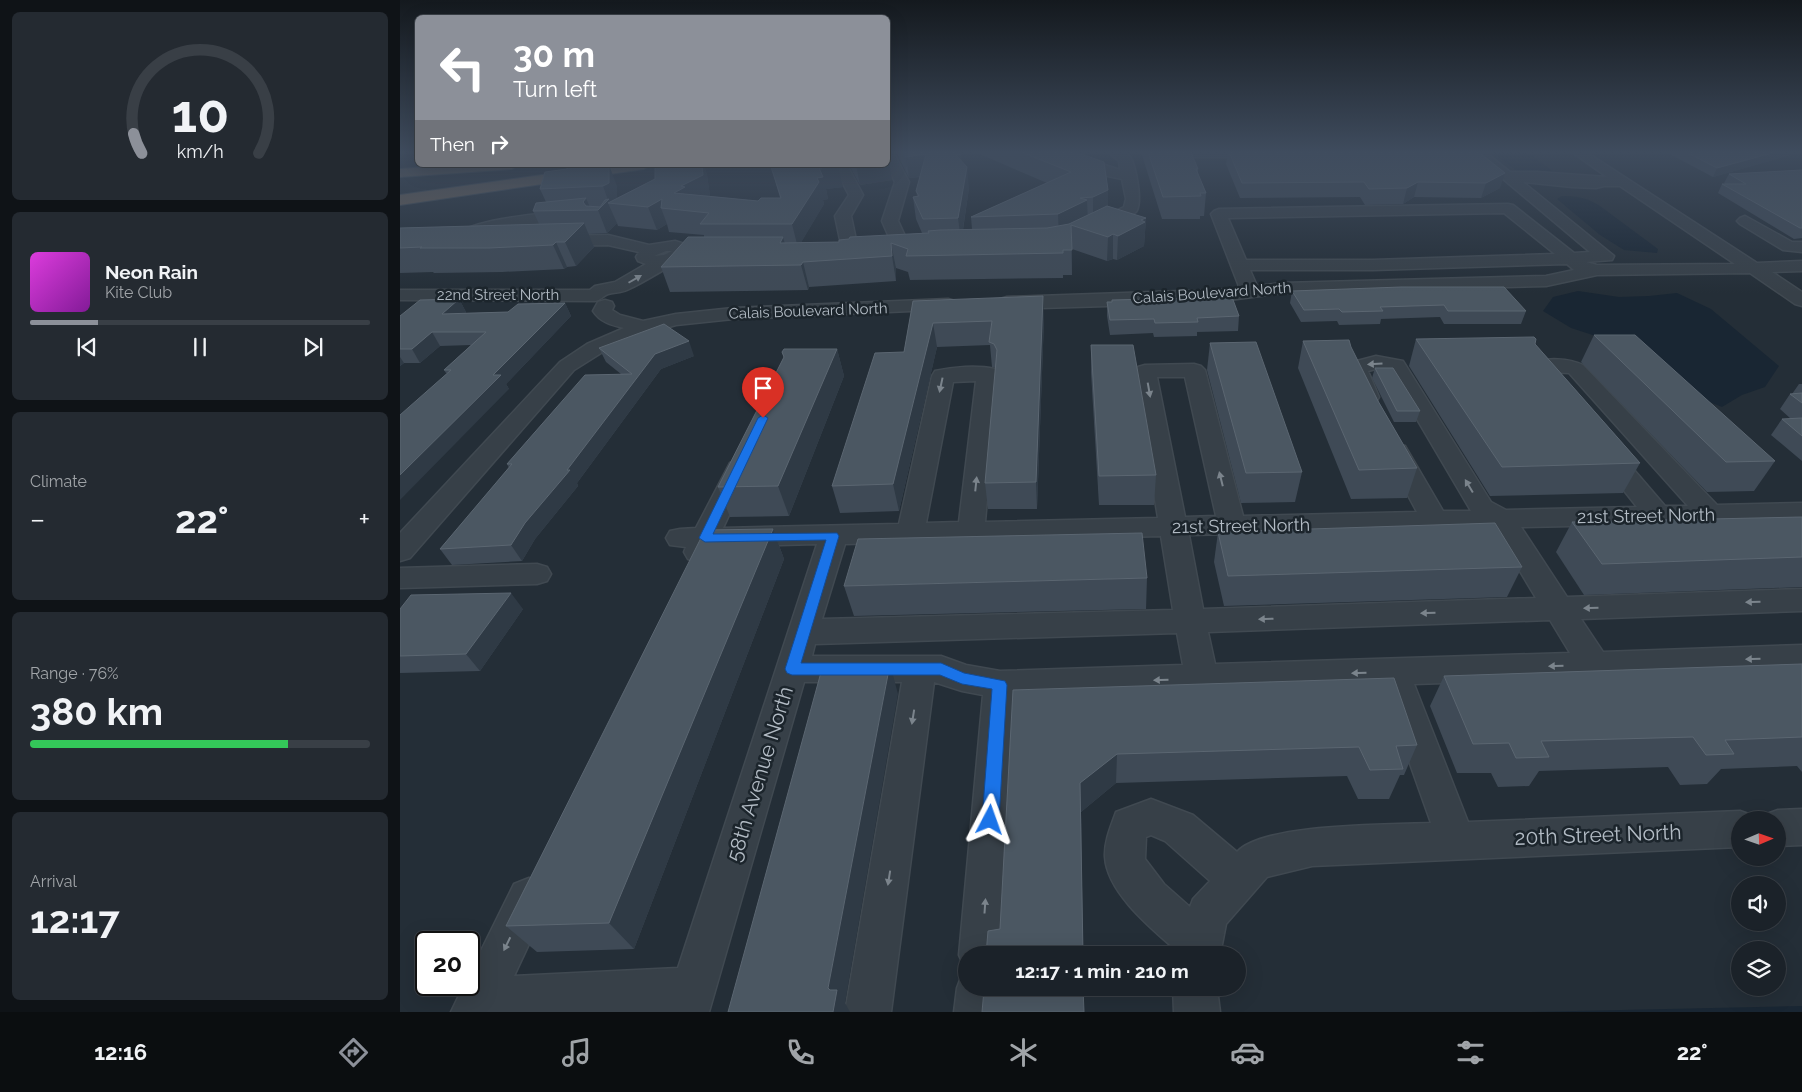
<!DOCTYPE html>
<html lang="en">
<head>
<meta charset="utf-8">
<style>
  body { margin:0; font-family:Raleway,sans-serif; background:#242a31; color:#f1f3f6; height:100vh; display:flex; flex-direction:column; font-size:19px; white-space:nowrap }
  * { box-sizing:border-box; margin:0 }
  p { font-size:16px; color:#a0a4a8 }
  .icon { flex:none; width:28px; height:28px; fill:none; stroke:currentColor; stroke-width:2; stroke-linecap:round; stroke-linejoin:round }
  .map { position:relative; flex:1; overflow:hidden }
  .sheet { display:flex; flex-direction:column; gap:12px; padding:12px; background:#0f1317; width:400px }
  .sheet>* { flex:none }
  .banner { position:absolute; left:15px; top:15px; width:475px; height:152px; border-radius:8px; box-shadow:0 5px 20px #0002,0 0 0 1px #393f46; background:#8c9099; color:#fff; overflow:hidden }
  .needle { width:32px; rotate:88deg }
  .controls { position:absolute; left:1331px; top:811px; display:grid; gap:10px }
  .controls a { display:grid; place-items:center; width:55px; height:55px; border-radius:50%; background:#1b2229; box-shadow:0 5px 20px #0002,0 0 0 1px #393f46; font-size:25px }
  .speed { position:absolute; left:15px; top:931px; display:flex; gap:10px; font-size:25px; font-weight:700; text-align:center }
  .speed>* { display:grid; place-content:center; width:65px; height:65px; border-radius:50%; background:#1b2229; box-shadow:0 5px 20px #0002,0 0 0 1px #393f46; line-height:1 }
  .speed .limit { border:2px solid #111; border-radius:8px; background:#fff; color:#111 }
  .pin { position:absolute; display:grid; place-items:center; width:42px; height:42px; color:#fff; margin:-51px -21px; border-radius:50% 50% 50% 0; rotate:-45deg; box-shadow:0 0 5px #0007 }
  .pin .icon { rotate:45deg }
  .me { position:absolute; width:55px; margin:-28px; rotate:4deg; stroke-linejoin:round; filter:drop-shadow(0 0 4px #0008) }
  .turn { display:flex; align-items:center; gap:18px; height:105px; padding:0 15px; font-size:22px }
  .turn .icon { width:65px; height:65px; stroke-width:2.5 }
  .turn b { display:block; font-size:35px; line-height:42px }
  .then { display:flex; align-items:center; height:48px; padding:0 15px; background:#0003; gap:10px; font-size:19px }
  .big { font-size:38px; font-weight:700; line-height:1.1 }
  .sheet .tile { flex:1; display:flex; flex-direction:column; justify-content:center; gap:8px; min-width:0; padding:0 18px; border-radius:8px; background:#242a31 }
  .sheet .dial { align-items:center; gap:0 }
  .dial svg { height:130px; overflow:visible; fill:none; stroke:#393f46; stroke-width:7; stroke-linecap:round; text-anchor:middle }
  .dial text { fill:#f1f3f6; stroke:none }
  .song { display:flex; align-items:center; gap:15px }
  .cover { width:60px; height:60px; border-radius:8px; background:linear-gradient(135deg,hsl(300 70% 55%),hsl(290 70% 35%)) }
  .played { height:5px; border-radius:2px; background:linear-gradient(90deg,#8c9099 20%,#393f46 20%) }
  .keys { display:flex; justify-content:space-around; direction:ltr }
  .heat { display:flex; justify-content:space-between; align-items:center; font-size:28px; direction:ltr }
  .charge { height:8px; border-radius:4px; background:linear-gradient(90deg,#34c759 76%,#393f46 0) }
  .trip { position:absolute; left:558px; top:946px; width:288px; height:50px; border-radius:25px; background:#1b2229; box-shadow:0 5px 20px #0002,0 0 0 1px #393f46; font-weight:700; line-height:50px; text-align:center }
  .tab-bar { display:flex; height:80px; justify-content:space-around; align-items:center; background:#0b0e10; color:#a0a4a8 }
  .tab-bar .icon { width:35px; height:35px }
  .tab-bar .current { color:#8c9099 }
  .tab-bar b { font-size:22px; color:#f1f3f6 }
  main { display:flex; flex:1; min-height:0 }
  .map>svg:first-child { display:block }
  .water { fill:#192633 }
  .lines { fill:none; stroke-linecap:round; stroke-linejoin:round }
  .minor-casing { stroke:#404951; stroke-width:3 }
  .highway-casing { stroke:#424b52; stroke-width:2 }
  .minor { fill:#374048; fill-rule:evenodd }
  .highway { fill:#6d6155; fill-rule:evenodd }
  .wall { fill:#3f4a56 }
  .shaded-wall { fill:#2f3a45 }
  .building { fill:#4b5762; stroke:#5b6671 }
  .oneway { fill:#7b848c }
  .route { fill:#1a73e8; stroke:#114b97 }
  .labels { text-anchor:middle; stroke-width:5; stroke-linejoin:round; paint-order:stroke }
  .far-street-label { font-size:15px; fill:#b2bbc4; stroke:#1c252c }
  .street-label { font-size:18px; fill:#b2bbc4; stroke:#1c252c }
  .near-street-label { font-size:21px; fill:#b2bbc4; stroke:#1c252c }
</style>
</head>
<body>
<main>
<section class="sheet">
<div class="tile dial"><svg viewBox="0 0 100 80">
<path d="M14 69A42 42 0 1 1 86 69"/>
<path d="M14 69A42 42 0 0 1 9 57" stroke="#8c9099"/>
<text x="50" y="56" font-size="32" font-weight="700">10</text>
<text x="50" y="72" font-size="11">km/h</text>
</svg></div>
<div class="tile">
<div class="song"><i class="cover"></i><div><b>Neon Rain</b><p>Kite Club</p></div></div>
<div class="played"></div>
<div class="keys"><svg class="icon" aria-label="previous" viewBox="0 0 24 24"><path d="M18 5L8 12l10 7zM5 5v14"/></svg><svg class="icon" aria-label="pause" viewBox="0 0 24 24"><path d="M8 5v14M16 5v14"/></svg><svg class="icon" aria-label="next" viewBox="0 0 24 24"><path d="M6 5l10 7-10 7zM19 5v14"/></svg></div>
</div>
<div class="tile"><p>Climate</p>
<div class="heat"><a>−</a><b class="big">22°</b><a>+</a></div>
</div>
<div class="tile"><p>Range · 76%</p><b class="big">380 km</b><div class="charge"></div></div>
<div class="tile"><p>Arrival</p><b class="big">12:17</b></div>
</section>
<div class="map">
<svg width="1402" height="1012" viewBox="0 0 1402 1012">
  <rect width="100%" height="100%" fill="#242e37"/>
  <g class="water">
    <polygon points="1092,152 1127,152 1159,176 1117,171"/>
    <path d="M1162,196C1177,196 1187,198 1200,206L1258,249L1257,253L1224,250L1200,235L1157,199Z"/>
    <polygon points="1178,291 1219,297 1249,296 1277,293 1311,309 1379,366 1365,387 1342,395 1322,407 1272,387 1199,337 1171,328 1143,311 1153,297"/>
    <polygon points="1402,1006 1402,1012 1131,1012"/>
  </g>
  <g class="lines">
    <defs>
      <g id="minor">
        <polygon points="488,152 493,152 509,182 498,221 504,234 514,249 512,253 500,253 488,235 482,221 495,182 487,165"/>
        <path d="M649,152H666L720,170L719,161L708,152H723L730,156C736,167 743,202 736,212L700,231H688L686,228L688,225L724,207L726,199L722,179L703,175L650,155Z"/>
        <polygon points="788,152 868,152 868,153 862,157 795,157 790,156"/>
        <path d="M1071,152H1085L1110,172H1137L1207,177L1172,152H1186L1357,263L1402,261V271L1372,272L1402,292V306L1395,304L1350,273L1197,275L1146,286L883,293L806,303L607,309L600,307L598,303L600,299L607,297L840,289L811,214L814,211L819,209L1108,204L1113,205L1174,253L1190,252ZM1123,182L1172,187L1196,188L1204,186H1220L1335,264L1197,265L1186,262L1212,260L1214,256ZM1104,213L1155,254L973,260H846L828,218ZM1167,264L1174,270L1146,276L883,283L857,286L850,270H973Z"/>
        <polygon points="433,165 447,165 463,195 451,216 459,254 457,258 445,258 443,254 435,216 449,195"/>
        <path d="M172,210L177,212L180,215L177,218L91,230L66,242H54L52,239C66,218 146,214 172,210Z"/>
        <polygon points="1345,216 1392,242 1402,242 1402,252 1383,250 1340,224 1337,221 1340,218"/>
        <path d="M208,235L249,245L275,241L288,245L290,251C285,259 238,285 227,290C221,293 214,292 208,294C203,296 201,300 195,301L0,300V290H190L195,286L215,282L246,264L238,261L236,257L239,252L208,245L156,246L150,244L148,241L150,238L156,236ZM266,251H272L264,255L254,256Z"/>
        <path d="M548,299L555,301L557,305L555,309L333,319L276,325L228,339L201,353L174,370L10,558L0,561V533L160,362L187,344L224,328C211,325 200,322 193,311L198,302L205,300L212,302L214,306L212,310L220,315L243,321L276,314L333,308Z"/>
        <path d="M976,356L1003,361L1091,502L1106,510L1237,507L1195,454L1198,449L1207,447L1216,449L1265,506H1288L1169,373L1149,372L1157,382L1154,387C1139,390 1133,381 1125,370L1132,362C1148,358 1168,358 1183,365L1317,505L1402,503V521L1121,527L1167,597L1402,589V611L1181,619L1203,652L1402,645V671L1014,684L1068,822L1340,811L1354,816L1355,820H1340V847L912,866L867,877L826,924L820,955H776L777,951C752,929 707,893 705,857C704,842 711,826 716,812L751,799L793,815L837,852C863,823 990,825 1031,823L982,685L616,698L603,955H566V970L559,955L583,695L562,691L534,682L491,1012H445L502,682H404L309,1012H51L64,985H69V975L114,884L129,878L144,884L150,899L114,976L278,968L417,544L315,547L308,559L298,562L288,559L284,552L286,547L270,545L266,538L270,531L280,529L296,528L330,463L339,460L348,463L351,468L323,528L499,524L532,376L535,371C553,367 577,365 595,369L598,374L585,522L758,518L734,371L738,367L745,365L794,364L801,366L805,370L843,516L1017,512L984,451L987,446L996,444L1005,446L1043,511H1071L988,370L976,369L968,371L979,397L976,402L968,404L960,402C954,393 946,379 946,369L953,362ZM757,377H785L816,516L785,517ZM576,381L559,522L526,523L553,382ZM1094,528L1136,598L803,609L789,535ZM761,536L773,610L422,619L445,544ZM1150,620L1170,653L815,664L808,632ZM777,633L783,665L600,671L566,665L541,656H412L415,644ZM751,835L765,841L810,881L793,899L790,907L764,884L745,859L746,837Z"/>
        <polygon points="137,564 147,567 151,574 147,581 137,584 0,588 0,568"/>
        <polygon points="1402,809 1402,845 1378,846 1378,820 1362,820 1364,815 1378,810"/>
        <polygon points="566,971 566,988 601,988 600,1012 554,1012 557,988 563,972"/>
        <polygon points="773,988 817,988 820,1012 774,1012"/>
      </g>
      <g id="highway">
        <polygon points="52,165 119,165 112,169 0,177 0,169"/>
        <polygon points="214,165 251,165 244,169 0,205 0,195"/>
      </g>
    </defs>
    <use href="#minor" class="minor-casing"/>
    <use href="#highway" class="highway-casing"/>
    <use href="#minor" class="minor"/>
    <use href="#highway" class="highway"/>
  </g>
  <g class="wall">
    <polygon points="496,152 503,152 562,162 569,188 563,230 572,229 571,217 647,183 575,152 682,152 679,153 708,206 746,218 744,246 717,260 713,259 707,261 672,249 672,275 663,275 663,278 510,280 508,272 496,268 496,281 409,287 408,290 270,292 261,267 304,237 304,235 269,232 267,224 257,230 218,226 217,223 207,233 188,234 194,247 176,266 167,267 164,269 102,272 34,273 33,272 0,273 0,228 139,224 133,211 146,202 140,189 145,172 217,186 217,198 255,179 255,165 304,165 307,175 310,196 358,201 380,198 372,170 443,187 426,189 428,199 423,200 424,204 401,242 439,242 522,233 516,219 513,197 517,196 516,191 520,177 509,178"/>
    <polygon points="741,152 791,152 798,169 798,174 806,193 804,216 800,216 800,219 762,219"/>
    <polygon points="828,152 1077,152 1100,188 1081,198 1014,197 1003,204 965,205 960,197 840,198 826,164"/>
    <polygon points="1266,152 1401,152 1313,177"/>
    <polygon points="489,159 492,180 460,185 449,165 488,165"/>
    <polygon points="1402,170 1402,238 1394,239 1318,193 1322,184 1325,184 1324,183 1329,174"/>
    <polygon points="892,291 1126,311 1121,324 1044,324 1040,317 981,319 980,324 939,325 937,321 901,322 890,303"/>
    <polygon points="59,299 66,312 65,313 108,312 165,303 171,316 106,384 109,389 46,373 44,370 71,345 40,346 20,363 4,363 0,366 0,316"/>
    <polygon points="513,301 644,319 637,509 588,509 585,483 596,368 592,367 590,345 537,347 499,511 440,513 432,486 504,352"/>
    <polygon points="707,302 839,316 838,331 797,332 797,336 754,337 753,333 710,335 707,316"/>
    <polygon points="1194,335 1375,461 1354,491 1307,492 1181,362"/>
    <polygon points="1016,339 1135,344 1240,463 1223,493 1090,496 1009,366"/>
    <polygon points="903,341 951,347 978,401 1017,468 1007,498 951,499 898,368"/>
    <polygon points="810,343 902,472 895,502 841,503 807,370"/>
    <polygon points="691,345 756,475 754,505 699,505 691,373"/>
    <polygon points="199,348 294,356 261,369 177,483 178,486 135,539 122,561 52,565 40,549 109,468 107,464 221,374 206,362"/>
    <polygon points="437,349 444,376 389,516 330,517 318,487 384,358 382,352"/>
    <polygon points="975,368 1020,411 1016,422 994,422 972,378"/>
    <polygon points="1399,384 1402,384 1402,461 1371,435 1382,419 1391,419 1380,409 1390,394 1392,394"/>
    <polygon points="1402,517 1402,587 1184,595 1156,552 1172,522"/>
    <polygon points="373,529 384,559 234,949 137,952 106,926"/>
    <polygon points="818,532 1122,567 1107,597 824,606 814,562"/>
    <polygon points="747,578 746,609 454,616 444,586"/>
    <polygon points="0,609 123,609 80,671 0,673"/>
    <polygon points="1402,664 1402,772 1397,766 1321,769 1307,784 1280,785 1268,767 1139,771 1129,786 1098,787 1091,773 1057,773 1030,706 1044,676"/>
    <polygon points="613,690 1017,745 1004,775 1000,775 989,799 958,799 947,776 716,783 681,812 683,955 586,955 600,929"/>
  </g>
  <g class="shaded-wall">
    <polygon points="1376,152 1401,152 1313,177 1317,168"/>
    <polygon points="526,154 529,175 509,178 506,157"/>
    <polygon points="561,154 563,175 556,155"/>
    <polygon points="488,159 489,159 492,180 460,185 456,165 488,165"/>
    <polygon points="209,165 217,186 217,204 208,203 217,223 207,233 198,210 208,200 203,186"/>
    <polygon points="302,165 304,165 307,175 310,196 274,193"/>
    <polygon points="438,166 443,187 426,189 428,199 423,200 424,204 398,248 392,224 417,178 419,168"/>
    <polygon points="567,167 569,188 561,241 558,218"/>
    <polygon points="1105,173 1100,188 1081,198 1086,183"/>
    <polygon points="1018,182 1014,197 1003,204 1007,188"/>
    <polygon points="708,190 708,213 693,220 693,197"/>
    <polygon points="186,198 191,210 187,210 183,202"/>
    <polygon points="262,199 261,208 267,224 257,230 248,207"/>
    <polygon points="687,200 688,223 671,225 672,275 672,231 659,237 658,214"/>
    <polygon points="746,218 744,246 717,260 718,236 741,220"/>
    <polygon points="184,223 194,247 176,266 165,242"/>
    <polygon points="713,234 713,259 707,261 708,237"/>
    <polygon points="383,237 390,262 380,243"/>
    <polygon points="156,242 167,267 164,269 153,245"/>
    <polygon points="491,243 496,268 496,281 492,256"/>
    <polygon points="403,262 409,287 408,290 401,265"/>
    <polygon points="643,296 644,319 637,509 636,482"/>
    <polygon points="59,299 66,312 50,326 42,314"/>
    <polygon points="165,303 171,316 106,384 109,389 0,500 0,475 93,375"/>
    <polygon points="533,323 537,347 499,511 493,484"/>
    <polygon points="32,332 40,346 20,363 12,349"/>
    <polygon points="289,341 294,356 261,369 177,483 178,486 135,539 122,561 111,545 125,523 255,354"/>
    <polygon points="437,349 444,376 389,516 378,486"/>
    <polygon points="0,357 4,363 0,366"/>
    <polygon points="373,529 384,559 234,949 209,923"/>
    <polygon points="111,593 123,609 80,671 66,654"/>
    <polygon points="490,664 498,694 445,1003 450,1012 433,1012 428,988"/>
    <polygon points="717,754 716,783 681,812 683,955 680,783"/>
  </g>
  <g class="building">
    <polygon points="503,152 559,152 561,154 556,155 567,167 558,218 523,219 513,197 519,196 516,191 526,154 506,157"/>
    <polygon points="621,152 676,152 704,162 708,190 693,197 680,198 687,200 658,214 571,217 671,172"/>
    <polygon points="748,152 791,152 798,169 796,169 806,193 800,193 801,196 763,197"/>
    <polygon points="829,152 1077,152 1080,153 1105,173 1086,183 1018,182 1007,188 969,189 964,182 842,183"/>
    <polygon points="1286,152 1376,152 1317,168"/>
    <polygon points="183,165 209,165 209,183 203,186 140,189 145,172 167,169 167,167"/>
    <polygon points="255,165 302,165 303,175 281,186 285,187 274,193 358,201 361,198 381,198 372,170 371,165 438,165 438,166 419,168 423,177 417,178 419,182 392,224 300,224 309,213 261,208 262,199 248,207 208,203 255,179"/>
    <polygon points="1402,170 1402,228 1400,228 1322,184 1346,184 1329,174"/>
    <polygon points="186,198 183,202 186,206 200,207 205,200 209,199 198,210 133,211 136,203"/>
    <polygon points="707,206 746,218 741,220 745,222 718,236 713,234 708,237 671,225 672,250 663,250 663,253 506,256 508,249 491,243 492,256 403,262 401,265 261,267 288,237 383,237 380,243 439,242 439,240 449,239 450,237 529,233 528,231 540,230 647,228 669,224"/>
    <polygon points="184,223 165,242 156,242 153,245 89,248 20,248 22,247 0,248 0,228"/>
    <polygon points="1001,287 1104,287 1126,311 1048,311 1044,305 980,307 983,311 942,312 939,309 904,310 892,291"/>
    <polygon points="643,296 636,482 585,483 597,350 594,344 589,342 592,321 533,323 493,484 432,486 475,353 504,352 513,301"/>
    <polygon points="832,297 839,316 797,318 798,322 755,323 754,319 710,320 707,302 712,302 712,300"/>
    <polygon points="59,299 42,314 108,312 118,304 165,303 93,375 101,375 0,475 0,415 51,370 44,370 86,332 32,332 12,349 0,349 0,316 20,300"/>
    <polygon points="264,324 289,341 255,354 167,470 170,470 125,523 111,545 40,549 112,464 107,464 185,375 232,374 199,348"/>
    <polygon points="1194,335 1235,335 1375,461 1326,462"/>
    <polygon points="1134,337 1136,339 1135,344 1240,463 1102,467 1016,339"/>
    <polygon points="949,340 951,347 978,401 1017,468 959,470 903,341"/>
    <polygon points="856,342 902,472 846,473 810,343"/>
    <polygon points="691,345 733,345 756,475 699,476"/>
    <polygon points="384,349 437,349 378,486 318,487 384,357 382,352"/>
    <polygon points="975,368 993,368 1020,411 997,411"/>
    <polygon points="1402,393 1402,403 1390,394"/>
    <polygon points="1402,418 1402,436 1382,419"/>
    <polygon points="1402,517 1402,557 1202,564 1172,522"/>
    <polygon points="1095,523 1122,567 828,576 818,532"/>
    <polygon points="373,529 209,923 106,926 305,530"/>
    <polygon points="742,533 747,578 444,586 458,539"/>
    <polygon points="111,593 66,654 0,656 0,609 11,595"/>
    <polygon points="490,664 428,988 430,990 437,990 433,1012 328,1012 423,665"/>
    <polygon points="1402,664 1402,737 1325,740 1334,754 1306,755 1293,737 1141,741 1149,757 1116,758 1109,743 1073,744 1044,676"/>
    <polygon points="994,678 1017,745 996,746 1003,769 970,770 959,747 717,754 680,783 683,955 586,955 588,931 600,929 613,690"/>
    <polygon points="596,988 683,988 684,1012 582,1012 584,990"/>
  </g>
  <defs><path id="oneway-solid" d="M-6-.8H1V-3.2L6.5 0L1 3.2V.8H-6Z" transform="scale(1.25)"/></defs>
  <g class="oneway">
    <use href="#oneway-solid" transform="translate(235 279) rotate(-30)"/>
    <use href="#oneway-solid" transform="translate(975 364) rotate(177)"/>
    <use href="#oneway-solid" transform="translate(541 385) rotate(102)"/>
    <use href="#oneway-solid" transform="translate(749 390) rotate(80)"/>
    <use href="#oneway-solid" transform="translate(821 479) rotate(-104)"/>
    <use href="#oneway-solid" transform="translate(576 484) rotate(-84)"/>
    <use href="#oneway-solid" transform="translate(1069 486) rotate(-121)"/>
    <use href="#oneway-solid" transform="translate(1353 602) rotate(178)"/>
    <use href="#oneway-solid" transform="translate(1191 608) rotate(178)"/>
    <use href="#oneway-solid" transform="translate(1028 613) rotate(178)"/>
    <use href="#oneway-solid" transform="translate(866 619) rotate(178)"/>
    <use href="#oneway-solid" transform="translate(1353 659) rotate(178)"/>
    <use href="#oneway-solid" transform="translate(1156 666) rotate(178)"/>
    <use href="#oneway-solid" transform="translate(959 673) rotate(178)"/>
    <use href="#oneway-solid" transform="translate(761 680) rotate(178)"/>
    <use href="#oneway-solid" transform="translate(513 717) rotate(99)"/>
    <use href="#oneway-solid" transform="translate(489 878) rotate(99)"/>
    <use href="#oneway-solid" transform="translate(585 906) rotate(-86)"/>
    <use href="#oneway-solid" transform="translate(107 944) rotate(116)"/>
  </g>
  <linearGradient id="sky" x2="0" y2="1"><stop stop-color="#14191e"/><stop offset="0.52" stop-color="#3f4c5e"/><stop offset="1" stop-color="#3f4c5e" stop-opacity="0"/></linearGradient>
  <rect width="1402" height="293" fill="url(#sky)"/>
  <polygon class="route" points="363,415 368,418 313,534 437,533 439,536 401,663 541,663 564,673 605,681 607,685 599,820 596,825 590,828 585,825 582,820 592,689 562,684 540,675 392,675 387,673 385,669 426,540 305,542 299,538 358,418"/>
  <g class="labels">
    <g class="far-street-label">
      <text transform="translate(812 293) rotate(-4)" y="5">Calais Boulevard North</text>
      <text x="98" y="300">22nd Street North</text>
      <text transform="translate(408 311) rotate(-2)" y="5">Calais Boulevard North</text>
    </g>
    <g class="street-label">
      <text transform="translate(1246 516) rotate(-1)" y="6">21st Street North</text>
      <text transform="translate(841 526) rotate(-1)" y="6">21st Street North</text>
    </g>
    <g class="near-street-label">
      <text transform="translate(360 774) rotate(-73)" y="7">58th Avenue North</text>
      <text transform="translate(1198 835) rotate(-2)" y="7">20th Street North</text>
    </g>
  </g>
</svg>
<div class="controls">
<a><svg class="needle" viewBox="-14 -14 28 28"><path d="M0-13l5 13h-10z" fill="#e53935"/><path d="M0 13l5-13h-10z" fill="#a0a4a8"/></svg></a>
<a><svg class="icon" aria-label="sound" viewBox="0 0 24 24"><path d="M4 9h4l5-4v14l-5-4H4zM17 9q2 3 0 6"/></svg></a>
<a><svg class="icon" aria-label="layers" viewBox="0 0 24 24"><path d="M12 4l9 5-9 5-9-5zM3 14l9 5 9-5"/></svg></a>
</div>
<div class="speed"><div class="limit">20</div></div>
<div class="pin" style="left:363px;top:418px;background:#d93025"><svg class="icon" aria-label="arrive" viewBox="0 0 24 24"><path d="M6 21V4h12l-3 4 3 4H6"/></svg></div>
<svg class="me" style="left:590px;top:820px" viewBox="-20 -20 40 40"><path d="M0-17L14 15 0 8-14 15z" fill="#1a73e8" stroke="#fff" stroke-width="4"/></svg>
<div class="trip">12:17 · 1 min · 210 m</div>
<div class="banner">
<div class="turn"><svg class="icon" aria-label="left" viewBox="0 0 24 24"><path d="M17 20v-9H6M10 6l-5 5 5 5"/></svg><div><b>30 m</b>Turn left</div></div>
<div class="then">Then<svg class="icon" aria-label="right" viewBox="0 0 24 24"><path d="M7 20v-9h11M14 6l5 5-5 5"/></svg></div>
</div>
</div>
</main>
<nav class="tab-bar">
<b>12:16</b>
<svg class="icon current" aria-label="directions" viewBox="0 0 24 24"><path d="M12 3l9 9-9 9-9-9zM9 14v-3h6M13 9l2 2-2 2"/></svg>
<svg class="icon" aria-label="music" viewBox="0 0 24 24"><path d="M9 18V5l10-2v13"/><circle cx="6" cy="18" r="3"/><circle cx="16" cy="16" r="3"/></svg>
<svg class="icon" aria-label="phone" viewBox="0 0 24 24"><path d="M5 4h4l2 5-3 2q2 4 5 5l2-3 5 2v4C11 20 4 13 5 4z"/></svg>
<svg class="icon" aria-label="climate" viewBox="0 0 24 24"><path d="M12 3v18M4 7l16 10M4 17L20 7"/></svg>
<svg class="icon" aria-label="car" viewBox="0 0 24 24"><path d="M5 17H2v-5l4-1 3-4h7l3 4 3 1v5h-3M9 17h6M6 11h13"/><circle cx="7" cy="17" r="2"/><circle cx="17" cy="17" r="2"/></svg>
<svg class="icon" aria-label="filters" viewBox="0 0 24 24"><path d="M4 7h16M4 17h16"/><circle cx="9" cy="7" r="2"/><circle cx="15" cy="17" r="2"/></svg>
<b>22°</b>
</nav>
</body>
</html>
